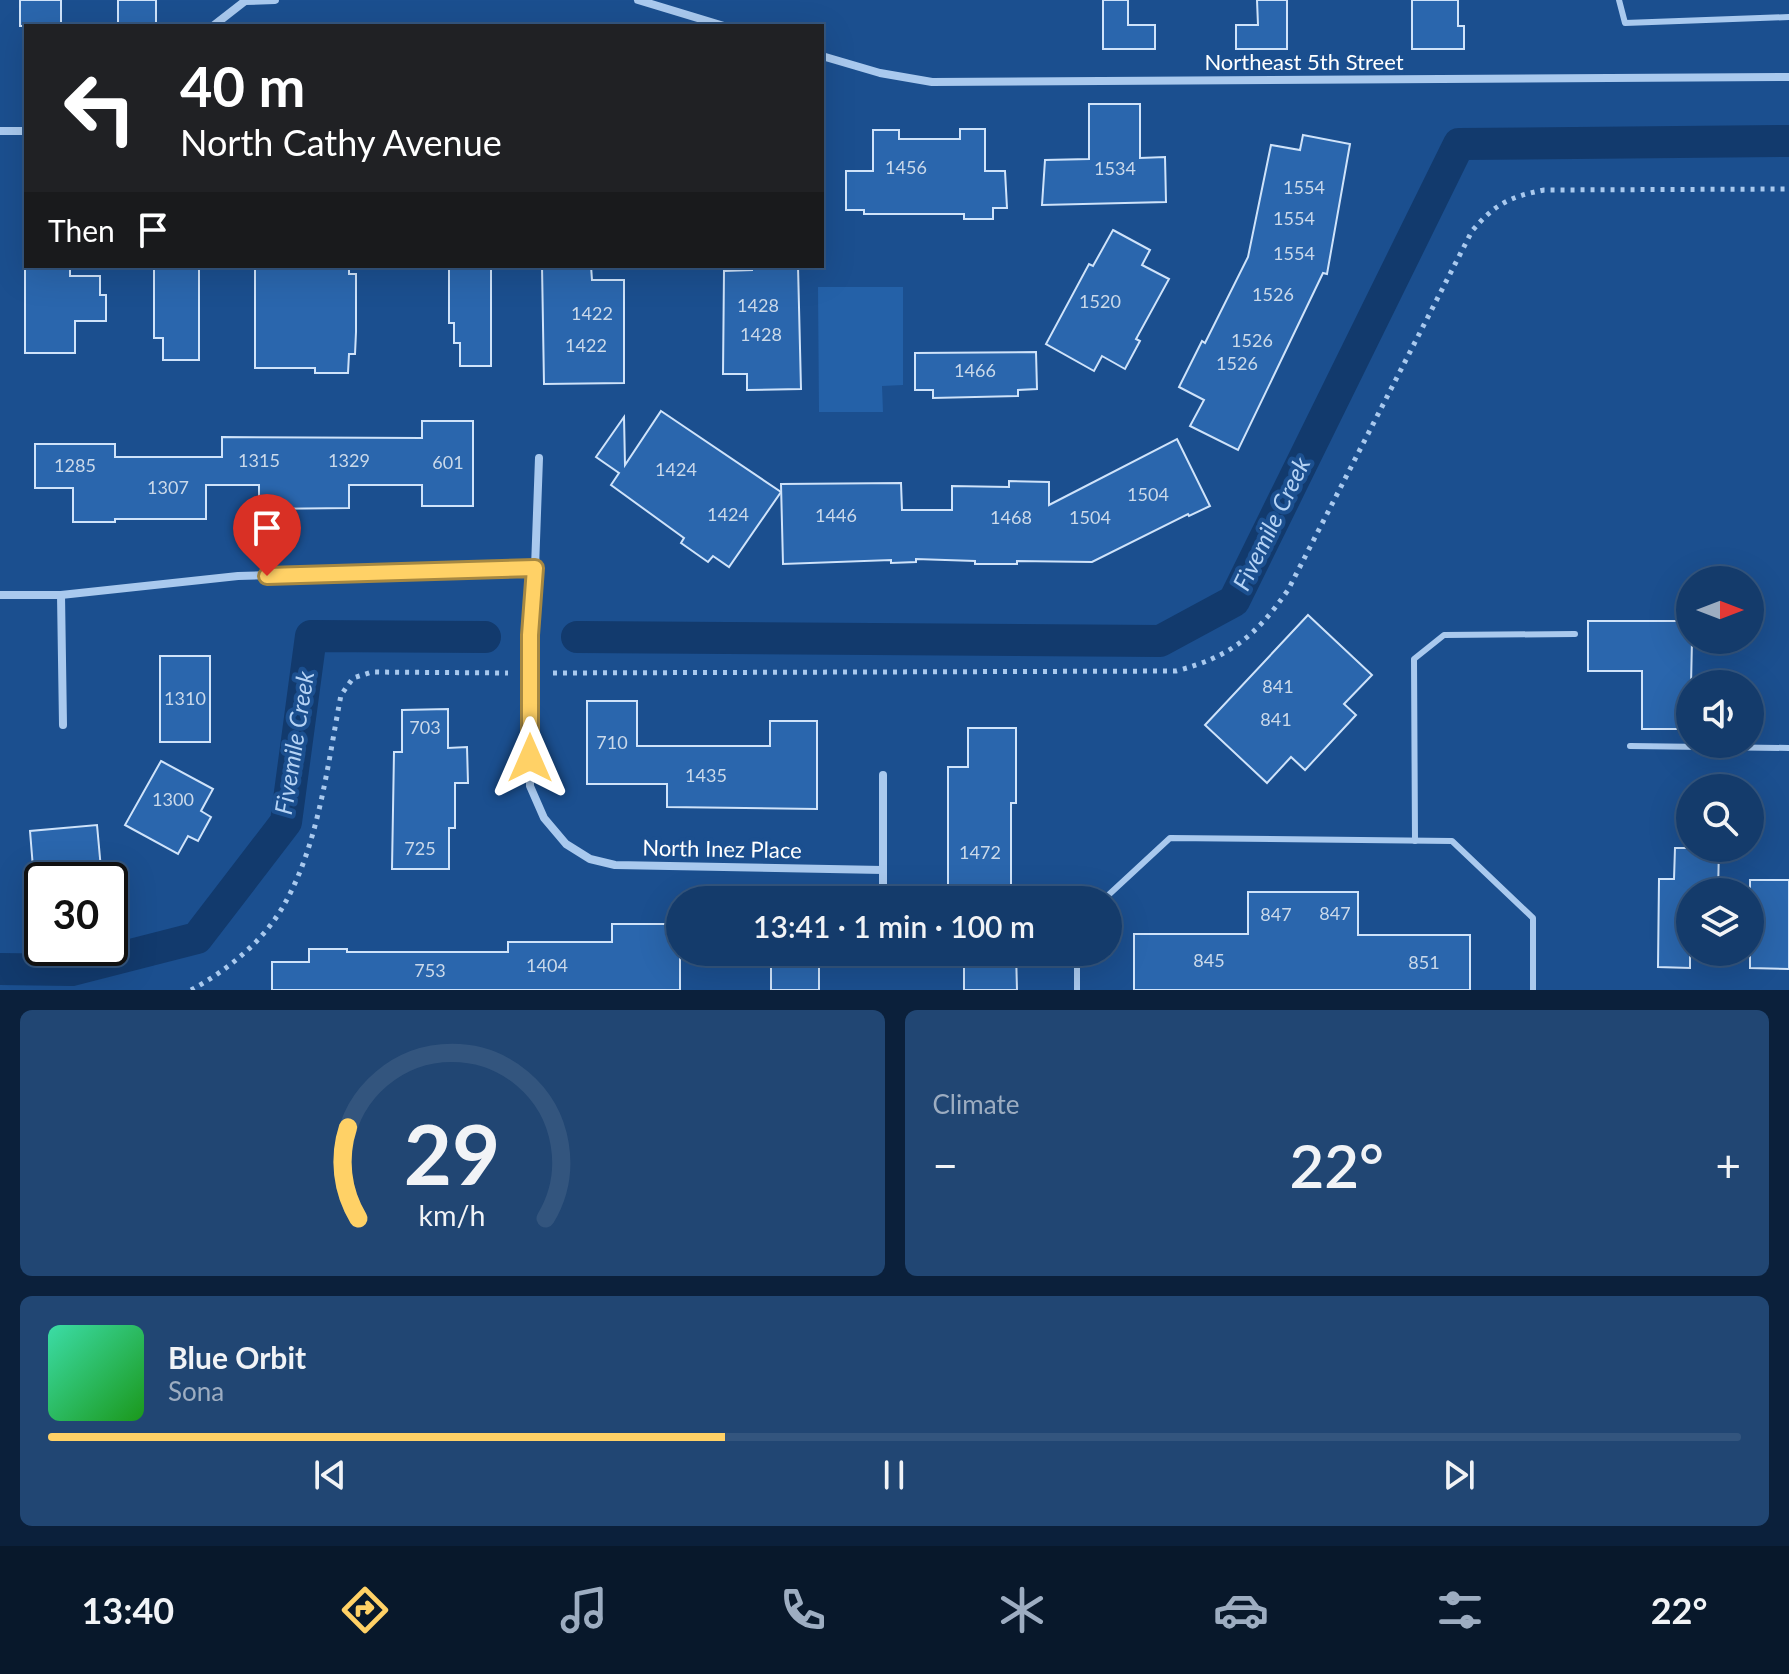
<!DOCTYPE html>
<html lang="en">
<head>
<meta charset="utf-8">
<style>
  body { margin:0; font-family:Lato,sans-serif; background:#214673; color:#f1f3f6; height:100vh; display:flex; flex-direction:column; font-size:30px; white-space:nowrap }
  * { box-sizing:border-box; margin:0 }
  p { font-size:26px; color:#9dadc1 }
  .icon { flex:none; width:44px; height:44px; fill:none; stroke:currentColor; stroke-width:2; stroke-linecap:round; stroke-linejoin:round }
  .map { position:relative; height:990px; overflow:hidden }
  .details { display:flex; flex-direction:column; gap:20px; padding:20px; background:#0b203b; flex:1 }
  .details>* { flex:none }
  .top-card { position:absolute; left:24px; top:24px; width:800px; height:244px; border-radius:0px; box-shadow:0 8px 32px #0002,0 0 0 2px #33557e; background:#202124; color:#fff; overflow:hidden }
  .needle { width:52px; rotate:90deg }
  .controls { position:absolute; left:1676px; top:566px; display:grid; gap:16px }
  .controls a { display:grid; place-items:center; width:88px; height:88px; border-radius:50%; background:#143b6b; box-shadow:0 8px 32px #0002,0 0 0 2px #33557e; font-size:40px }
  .speed { position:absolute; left:24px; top:862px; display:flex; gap:16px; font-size:40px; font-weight:700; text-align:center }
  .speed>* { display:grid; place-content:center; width:104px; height:104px; border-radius:50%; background:#143b6b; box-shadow:0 8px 32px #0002,0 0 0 2px #33557e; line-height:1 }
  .speed .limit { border:4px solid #111; border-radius:12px; background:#fff; color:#111 }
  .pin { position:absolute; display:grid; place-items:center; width:68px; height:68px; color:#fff; margin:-82px -34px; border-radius:50% 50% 50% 0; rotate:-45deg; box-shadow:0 0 8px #0007 }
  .pin .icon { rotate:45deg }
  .me { position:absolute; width:88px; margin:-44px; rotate:0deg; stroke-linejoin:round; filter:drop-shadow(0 0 6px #0008) }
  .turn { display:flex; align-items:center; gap:28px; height:168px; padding:0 24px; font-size:36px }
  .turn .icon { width:104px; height:104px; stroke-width:2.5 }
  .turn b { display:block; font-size:56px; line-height:68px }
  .then { display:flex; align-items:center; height:76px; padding:0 24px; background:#0003; gap:16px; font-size:30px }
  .big { font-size:60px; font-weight:600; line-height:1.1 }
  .details .card { flex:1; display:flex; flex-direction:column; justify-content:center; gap:12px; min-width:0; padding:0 28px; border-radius:12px; background:#214673 }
  .details .dial { align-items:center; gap:0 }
  .dial svg { height:208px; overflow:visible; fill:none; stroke:#33557e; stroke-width:7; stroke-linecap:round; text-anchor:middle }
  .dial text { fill:#f1f3f6; stroke:none }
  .song { display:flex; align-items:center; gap:24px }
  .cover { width:96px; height:96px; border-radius:12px; background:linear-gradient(135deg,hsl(160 70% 55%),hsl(120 70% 35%)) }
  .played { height:8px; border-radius:4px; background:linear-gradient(90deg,#ffd166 40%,#33557e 40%) }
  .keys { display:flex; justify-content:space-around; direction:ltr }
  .heat { display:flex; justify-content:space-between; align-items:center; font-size:44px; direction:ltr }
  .details .tiles { flex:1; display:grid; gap:20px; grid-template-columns:1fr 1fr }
  .card:last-child { grid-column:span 2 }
  .trip { position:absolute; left:666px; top:886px; width:456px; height:80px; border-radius:40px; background:#143b6b; box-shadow:0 8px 32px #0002,0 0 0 2px #33557e; font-weight:600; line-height:80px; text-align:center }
  .tabs { display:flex; height:128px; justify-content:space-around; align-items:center; background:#08182b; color:#9dadc1 }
  .tabs .icon { width:56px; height:56px }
  .tabs .selected { color:#ffd166 }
  .tabs b { font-size:36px; color:#f1f3f6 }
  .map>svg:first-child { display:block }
  .green { fill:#2461a8 }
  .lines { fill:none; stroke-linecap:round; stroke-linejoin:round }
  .canal { stroke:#123a6d; stroke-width:32 }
  .building { fill:#2a66ad; stroke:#cfe3fa; stroke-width:2 }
  .path { stroke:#a9c9ee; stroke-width:5; stroke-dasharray:4 6; stroke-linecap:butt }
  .lane { stroke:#a9c9ee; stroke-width:6 }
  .street { stroke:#a9c9ee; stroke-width:8 }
  .route-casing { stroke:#a68842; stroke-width:20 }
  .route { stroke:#ffd166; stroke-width:14 }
  .labels { text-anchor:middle; stroke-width:8; stroke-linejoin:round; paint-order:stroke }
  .number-label { font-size:18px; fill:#cad9ea }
  .street-label { font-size:22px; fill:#fff; stroke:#1b4f8f }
  .water-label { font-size:24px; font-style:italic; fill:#b5d3f5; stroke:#1b4f8f }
</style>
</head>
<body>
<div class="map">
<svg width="1789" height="990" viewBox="0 0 1789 990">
  <rect width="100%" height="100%" fill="#1b4f8f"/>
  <polygon class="green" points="818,287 903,287 903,385 882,386 883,412 819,412"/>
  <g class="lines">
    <g class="canal">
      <polyline points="577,637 1160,641 1234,601 1459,144 1789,141"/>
      <polyline points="0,969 72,970 197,938 286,822 311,636 485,637"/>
    </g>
  </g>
  <g class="building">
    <rect x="20" y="0" width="41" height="26"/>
    <rect x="118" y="0" width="38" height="26"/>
    <polygon points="1103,0 1128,0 1128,25 1155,25 1155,49 1103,49"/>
    <polygon points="1257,0 1287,0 1287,49 1236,49 1236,25 1258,25"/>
    <polygon points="1412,0 1458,0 1458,26 1464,26 1464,49 1412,49"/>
    <polygon points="1089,104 1140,104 1140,158 1165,157 1166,202 1042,205 1045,160 1089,159"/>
    <polygon points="960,129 985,129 985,171 1005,171 1007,208 993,208 993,219 964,219 964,214 864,214 864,210 846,210 846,171 873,171 873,130 899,130 899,139 960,139"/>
    <polygon points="1303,135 1350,144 1327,274 1323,273 1238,450 1190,426 1204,400 1179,387 1202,341 1205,343 1248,257 1271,145 1300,150"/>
    <polygon points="1113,230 1150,250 1142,265 1169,279 1136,339 1140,341 1125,369 1102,356 1094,371 1046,344 1089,264 1093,266"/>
    <polygon points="25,266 70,266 70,276 100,276 100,295 106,295 106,321 75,321 75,353 25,353"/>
    <polygon points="154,266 199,266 199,360 163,360 163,338 154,338"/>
    <polygon points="255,266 349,266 349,274 356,274 356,332 355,354 349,354 348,373 315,373 315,368 255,368"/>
    <polygon points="449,266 491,266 491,366 460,366 460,343 454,343 454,323 449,323"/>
    <polygon points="542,266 591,266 592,280 624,280 624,383 544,384"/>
    <polygon points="752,266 798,266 801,389 747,390 747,374 723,374 724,271 752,270"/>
    <polygon points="1036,352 1037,389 1018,390 1018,396 933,398 933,390 915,390 915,353"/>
    <polygon points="661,411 781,492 729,567 713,556 708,562 681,543 684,538 611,485 619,473 596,457 624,417 625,465"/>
    <polygon points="422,421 473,421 473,506 422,506 422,485 349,485 349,508 259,509 259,485 206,485 206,519 115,519 115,522 73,522 73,488 35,488 35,444 115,444 115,457 222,457 222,437 422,438"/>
    <polygon points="1177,439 1210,506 1189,516 1188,514 1092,562 1017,561 1017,564 975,564 975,561 916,559 916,562 891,563 891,560 783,564 781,484 901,483 902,510 952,510 952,486 1009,487 1009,481 1049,482 1049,505"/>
    <polygon points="1308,615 1372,675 1344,704 1356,715 1305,770 1291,757 1267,783 1205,725"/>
    <polygon points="1588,621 1690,621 1690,640 1692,640 1690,729 1642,729 1642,671 1588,671"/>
    <rect x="160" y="656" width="50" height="86"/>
    <polygon points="587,701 637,701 637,746 770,746 770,721 817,721 817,809 667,807 667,784 587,784"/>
    <polygon points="448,709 448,748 467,747 468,783 455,783 455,828 449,828 449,869 392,869 394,752 402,752 402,710"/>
    <polygon points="968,728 1016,728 1016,803 1011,803 1011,890 948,890 948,767 968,767"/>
    <polygon points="161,761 213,789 201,811 211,817 198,841 188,836 178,854 125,825"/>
    <polygon points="97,825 102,880 34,880 30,831"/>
    <polygon points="1675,848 1719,848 1718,892 1690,892 1690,968 1658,967 1659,879 1674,879"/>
    <polygon points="1750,880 1789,880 1789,969 1750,968"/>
    <polygon points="1248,892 1358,892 1358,935 1470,935 1470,990 1134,990 1134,934 1248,934"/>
    <polygon points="612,924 680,924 680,990 272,990 272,962 309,962 309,949 347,949 347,952 508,952 508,942 612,942"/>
    <rect x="771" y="952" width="48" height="38"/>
    <polygon points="964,952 1016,952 1017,990 964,990"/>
  </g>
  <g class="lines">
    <g class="path">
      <path d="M553,673L1176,671C1230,657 1256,636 1288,590L1472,231C1495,204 1509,197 1544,190L1789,189"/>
      <path d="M191,990C228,970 265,940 285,903C319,843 328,762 341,695L353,678L372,672L508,673"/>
    </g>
    <g class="lane">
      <polyline points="1619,0 1625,23 1789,17"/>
      <polyline points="1630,746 1789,748"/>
      <polyline points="1415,841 1414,659 1444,635 1575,634"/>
      <polyline points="1103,900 1170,838 1452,841 1533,918 1533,990"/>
      <polyline points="1077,990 1077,952"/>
    </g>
    <g class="street">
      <polyline points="638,0 724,26"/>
      <polyline points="213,26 245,1 275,0"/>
      <polyline points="822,56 880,73 932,82 1789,77"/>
      <polyline points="0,131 26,131"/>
      <polyline points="539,458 535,568 530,635 530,786 544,818 566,844 590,859 615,865 883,870"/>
      <polyline points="0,595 61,595 238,576 535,568"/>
      <polyline points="61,595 63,725"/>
      <polyline points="883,775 883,900"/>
    </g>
  </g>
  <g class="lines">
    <defs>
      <polyline id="route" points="267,576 535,568 530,635 530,758"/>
    </defs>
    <use href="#route" class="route-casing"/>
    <use href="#route" class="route"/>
  </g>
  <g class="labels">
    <g class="number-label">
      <text x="906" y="174">1456</text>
      <text x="1115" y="175">1534</text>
      <text x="1304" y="194">1554</text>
      <text x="1294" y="225">1554</text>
      <text x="1294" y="260">1554</text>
      <text x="1273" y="301">1526</text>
      <text x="1100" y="308">1520</text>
      <text x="758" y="312">1428</text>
      <text x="592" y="320">1422</text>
      <text x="761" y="341">1428</text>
      <text x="1252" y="347">1526</text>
      <text x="586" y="352">1422</text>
      <text x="1237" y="370">1526</text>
      <text x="975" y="377">1466</text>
      <text x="259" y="467">1315</text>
      <text x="349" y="467">1329</text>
      <text x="448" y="469">601</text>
      <text x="75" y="472">1285</text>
      <text x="676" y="476">1424</text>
      <text x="168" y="494">1307</text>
      <text x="1148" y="501">1504</text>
      <text x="728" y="521">1424</text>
      <text x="836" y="522">1446</text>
      <text x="1011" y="524">1468</text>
      <text x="1090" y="524">1504</text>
      <text x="1278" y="693">841</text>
      <text x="185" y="705">1310</text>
      <text x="1276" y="726">841</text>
      <text x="425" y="734">703</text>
      <text x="612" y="749">710</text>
      <text x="706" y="782">1435</text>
      <text x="173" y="806">1300</text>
      <text x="420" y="855">725</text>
      <text x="980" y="859">1472</text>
      <text x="1335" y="920">847</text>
      <text x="1276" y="921">847</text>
      <text x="1209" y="967">845</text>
      <text x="1424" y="969">851</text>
      <text x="547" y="972">1404</text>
      <text x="430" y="977">753</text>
    </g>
    <g class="street-label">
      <text x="1304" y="70">Northeast 5th Street</text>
      <text transform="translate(722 849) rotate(1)" y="8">North Inez Place</text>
    </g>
    <g class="water-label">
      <text transform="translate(1272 524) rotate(-64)" y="8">Fivemile Creek</text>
      <text transform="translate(295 743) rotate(-81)" y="8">Fivemile Creek</text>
    </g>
  </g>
</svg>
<div class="controls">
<a><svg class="needle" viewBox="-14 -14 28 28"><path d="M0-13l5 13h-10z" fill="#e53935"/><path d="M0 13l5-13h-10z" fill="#9dadc1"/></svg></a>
<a><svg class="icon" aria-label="sound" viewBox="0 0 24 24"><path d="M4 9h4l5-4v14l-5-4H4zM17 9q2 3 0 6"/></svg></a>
<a><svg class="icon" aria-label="search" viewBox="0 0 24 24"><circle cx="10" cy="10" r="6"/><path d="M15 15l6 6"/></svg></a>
<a><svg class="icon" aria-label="layers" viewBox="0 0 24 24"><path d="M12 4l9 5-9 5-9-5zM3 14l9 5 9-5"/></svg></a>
</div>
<div class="speed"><div class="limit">30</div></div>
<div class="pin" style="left:267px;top:576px;background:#d93025"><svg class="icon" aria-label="arrive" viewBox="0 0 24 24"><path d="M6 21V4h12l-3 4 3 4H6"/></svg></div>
<svg class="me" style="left:530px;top:758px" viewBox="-20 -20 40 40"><path d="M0-17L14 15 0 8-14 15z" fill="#ffd166" stroke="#fff" stroke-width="4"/></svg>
<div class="trip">13:41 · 1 min · 100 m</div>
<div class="top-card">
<div class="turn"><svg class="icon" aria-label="left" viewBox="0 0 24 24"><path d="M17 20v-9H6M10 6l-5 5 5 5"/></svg><div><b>40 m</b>North Cathy Avenue</div></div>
<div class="then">Then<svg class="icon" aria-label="arrive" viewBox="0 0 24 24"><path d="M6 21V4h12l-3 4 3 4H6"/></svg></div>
</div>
</div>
<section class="details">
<div class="tiles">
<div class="card dial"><svg viewBox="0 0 100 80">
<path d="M14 69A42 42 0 1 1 86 69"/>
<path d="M14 69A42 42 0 0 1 10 34" stroke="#ffd166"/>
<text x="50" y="56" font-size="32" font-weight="700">29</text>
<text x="50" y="72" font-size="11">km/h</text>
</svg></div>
<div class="card"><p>Climate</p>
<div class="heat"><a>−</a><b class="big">22°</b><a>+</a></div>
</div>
<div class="card">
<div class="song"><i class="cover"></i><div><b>Blue Orbit</b><p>Sona</p></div></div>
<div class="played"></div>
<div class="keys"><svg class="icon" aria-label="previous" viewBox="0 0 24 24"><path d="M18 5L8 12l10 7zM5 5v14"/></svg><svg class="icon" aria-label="pause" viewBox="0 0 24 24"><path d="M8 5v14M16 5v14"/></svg><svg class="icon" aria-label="next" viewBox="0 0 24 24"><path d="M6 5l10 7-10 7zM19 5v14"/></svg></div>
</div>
</div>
</section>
<nav class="tabs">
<b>13:40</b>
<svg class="icon selected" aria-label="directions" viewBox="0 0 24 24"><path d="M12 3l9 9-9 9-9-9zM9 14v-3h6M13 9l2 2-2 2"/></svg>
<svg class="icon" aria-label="music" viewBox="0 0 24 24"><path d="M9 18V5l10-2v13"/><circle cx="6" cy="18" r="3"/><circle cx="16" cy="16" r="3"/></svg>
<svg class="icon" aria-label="phone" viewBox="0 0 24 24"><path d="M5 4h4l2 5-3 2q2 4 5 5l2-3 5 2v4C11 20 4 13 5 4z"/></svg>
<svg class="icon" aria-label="climate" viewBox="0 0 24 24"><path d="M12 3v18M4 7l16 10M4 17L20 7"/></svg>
<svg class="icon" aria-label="car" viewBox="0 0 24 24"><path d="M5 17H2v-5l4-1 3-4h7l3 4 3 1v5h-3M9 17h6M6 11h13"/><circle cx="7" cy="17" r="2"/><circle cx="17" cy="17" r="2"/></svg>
<svg class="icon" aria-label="filters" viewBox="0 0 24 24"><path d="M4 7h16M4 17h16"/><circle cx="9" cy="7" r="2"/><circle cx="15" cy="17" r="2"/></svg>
<b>22°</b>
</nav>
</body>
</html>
